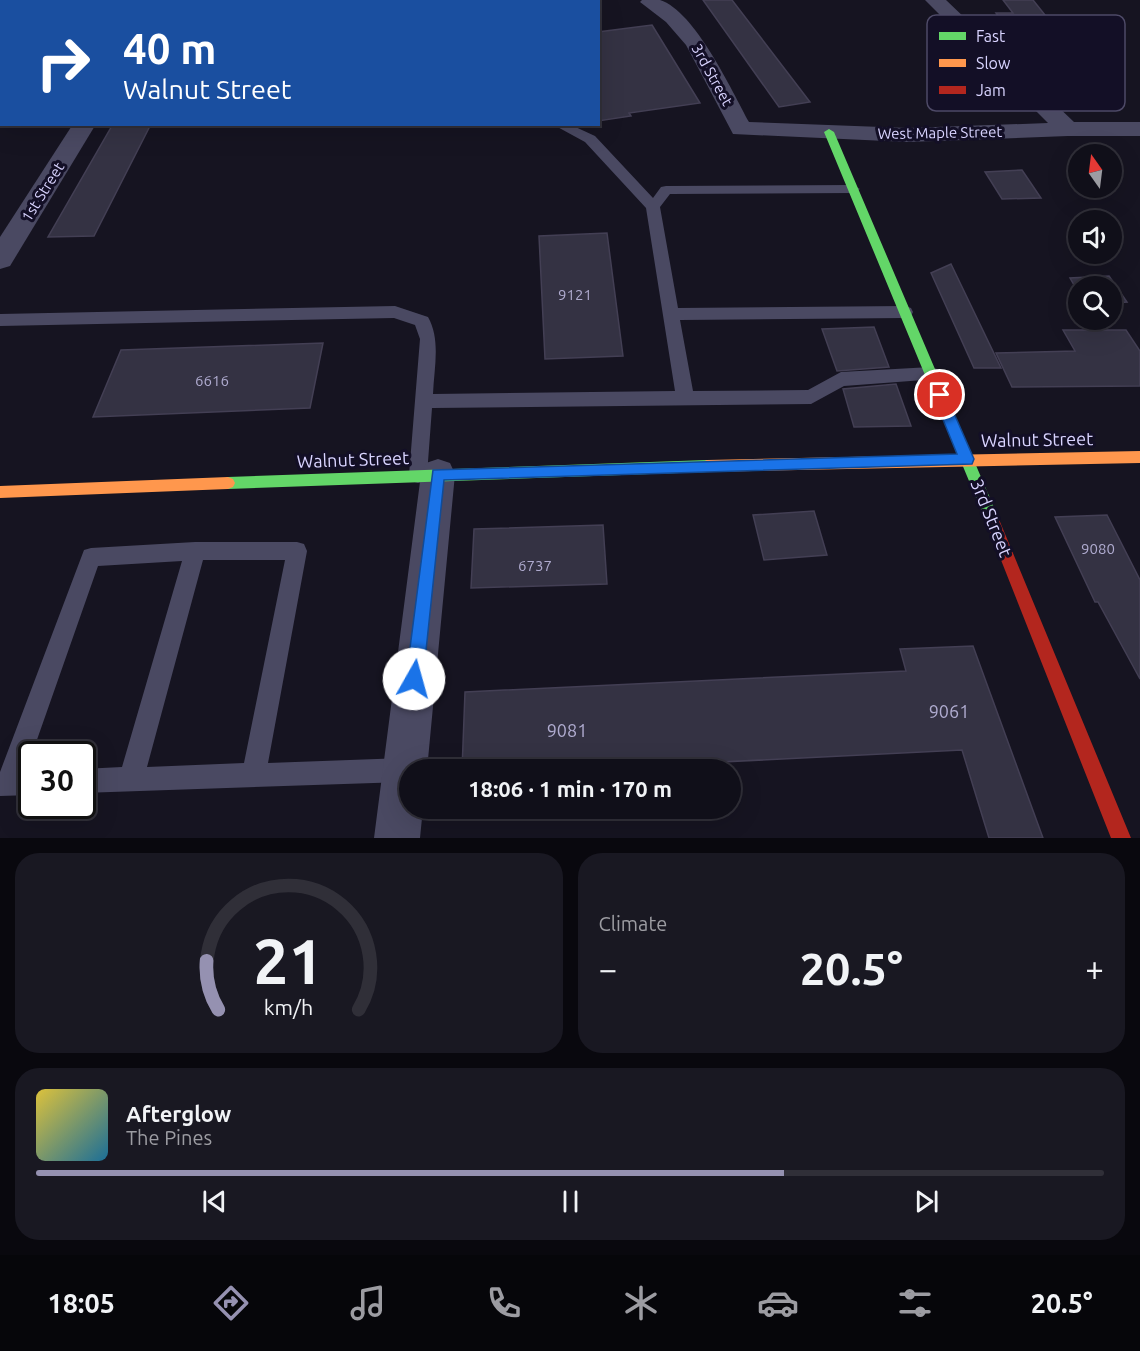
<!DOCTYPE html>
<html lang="en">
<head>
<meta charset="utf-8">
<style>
  body { margin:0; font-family:Ubuntu,sans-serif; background:#191822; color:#f1f3f6; height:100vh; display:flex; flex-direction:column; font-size:22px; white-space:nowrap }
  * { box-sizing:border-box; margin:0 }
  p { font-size:20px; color:#9c9ca2 }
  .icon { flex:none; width:33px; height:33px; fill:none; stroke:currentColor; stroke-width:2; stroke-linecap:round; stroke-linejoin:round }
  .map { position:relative; height:838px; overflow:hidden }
  .panel { display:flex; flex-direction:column; gap:15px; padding:15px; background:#09080e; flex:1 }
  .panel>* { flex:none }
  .banner { position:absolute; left:0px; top:0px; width:600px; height:126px; box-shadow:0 6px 24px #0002,0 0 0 2px #302f38; background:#1a4fa0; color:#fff; overflow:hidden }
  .needle { width:39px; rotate:346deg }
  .controls { position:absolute; left:1068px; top:144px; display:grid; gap:12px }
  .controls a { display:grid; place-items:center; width:54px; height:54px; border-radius:50%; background:#100f19; box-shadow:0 6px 24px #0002,0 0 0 2px #302f38; font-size:30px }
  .speed { position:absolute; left:18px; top:741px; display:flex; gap:12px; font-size:30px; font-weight:700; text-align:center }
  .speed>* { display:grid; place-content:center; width:78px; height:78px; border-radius:50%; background:#100f19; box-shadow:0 6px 24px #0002,0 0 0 2px #302f38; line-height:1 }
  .speed .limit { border:3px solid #111; border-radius:9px; background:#fff; color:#111 }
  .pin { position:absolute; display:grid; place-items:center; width:51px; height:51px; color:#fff; margin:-26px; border:3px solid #fff; border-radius:50%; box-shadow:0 2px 6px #0007 }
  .me { position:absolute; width:66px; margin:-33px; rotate:7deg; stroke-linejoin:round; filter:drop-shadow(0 0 4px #0008) }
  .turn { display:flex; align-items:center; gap:21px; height:126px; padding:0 24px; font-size:27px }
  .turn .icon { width:78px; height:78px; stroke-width:2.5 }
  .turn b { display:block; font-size:42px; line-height:51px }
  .big { font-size:45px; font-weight:600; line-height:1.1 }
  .panel .tile { flex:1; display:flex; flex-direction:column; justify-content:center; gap:9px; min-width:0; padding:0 21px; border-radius:24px; background:#191822 }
  .panel .dial { align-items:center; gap:0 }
  .dial svg { height:156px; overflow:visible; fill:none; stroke:#302f38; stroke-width:7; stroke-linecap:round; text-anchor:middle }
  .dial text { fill:#f1f3f6; stroke:none }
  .song { display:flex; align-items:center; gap:18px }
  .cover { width:72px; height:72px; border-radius:9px; background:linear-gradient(135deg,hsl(50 70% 55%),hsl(200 70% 35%)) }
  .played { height:6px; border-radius:3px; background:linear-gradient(90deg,#9591b1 70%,#302f38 70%) }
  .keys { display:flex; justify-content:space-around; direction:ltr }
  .heat { display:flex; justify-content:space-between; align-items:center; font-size:33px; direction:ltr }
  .panel .tiles { flex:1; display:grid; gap:15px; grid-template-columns:1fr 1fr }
  .tile:last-child { grid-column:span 2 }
  .trip { position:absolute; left:399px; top:759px; width:342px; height:60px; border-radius:30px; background:#100f19; box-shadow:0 6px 24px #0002,0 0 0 2px #302f38; font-weight:600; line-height:60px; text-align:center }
  .tabs { display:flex; height:96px; justify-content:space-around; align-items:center; background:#06060a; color:#9c9ca2 }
  .tabs .icon { width:42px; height:42px }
  .tabs .selected { color:#9591b1 }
  .tabs b { font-size:27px; color:#f1f3f6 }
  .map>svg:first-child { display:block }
  .building { fill:#343243; stroke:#433f54; stroke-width:1.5 }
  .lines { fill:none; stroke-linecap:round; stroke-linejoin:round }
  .lane { fill:#4a4962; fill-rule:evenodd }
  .street { fill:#4a4962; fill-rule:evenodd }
  .fast { fill:#63d668; fill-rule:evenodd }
  .slow { fill:#ff974d; fill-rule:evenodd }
  .jam { fill:#b3261e; fill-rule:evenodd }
  .rail-casing { stroke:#43596b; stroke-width:4.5 }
  .rail { stroke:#130f26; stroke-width:3; stroke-dasharray:9; stroke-linecap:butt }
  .route { fill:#1a73e8; stroke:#114b97; stroke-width:1.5 }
  .labels { text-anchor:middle; stroke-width:6; stroke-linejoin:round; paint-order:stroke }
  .far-street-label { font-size:15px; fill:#d9d4ff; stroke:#130f26 }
  .number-label { font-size:15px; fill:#b0acd0 }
  .street-label { font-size:18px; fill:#d9d4ff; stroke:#130f26 }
  .near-number-label { font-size:18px; fill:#b0acd0 }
  .key { fill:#130f26; stroke:#4e4a67; stroke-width:1.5 }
  .key-label { font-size:16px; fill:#d9d4ff }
</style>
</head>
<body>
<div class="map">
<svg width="1140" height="838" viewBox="0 0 1140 838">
  <rect width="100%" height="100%" fill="#161421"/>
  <g class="building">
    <polygon points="703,0 732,0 810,102 779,107"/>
    <polygon points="1003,0 1033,0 1109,95 1071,95 1049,66 1035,66 996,13 1013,13"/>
    <polygon points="652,25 700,103 629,113 631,116 598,121 598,32"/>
    <polygon points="113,124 151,124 94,236 48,237"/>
    <polygon points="1022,170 1041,198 1002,199 985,172"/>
    <polygon points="607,233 623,356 545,359 539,236"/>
    <polygon points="951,264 1001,368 974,368 931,273"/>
    <polygon points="1109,276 1127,302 1112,303 1112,286 1078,286 1078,292 1070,278"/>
    <polygon points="874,327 889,367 837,371 822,329"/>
    <polygon points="1063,330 1126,330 1140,351 1140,386 1012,387 996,353 1075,351"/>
    <polygon points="323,343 310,408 93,417 121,350"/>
    <polygon points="896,384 911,426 854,427 843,389"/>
    <polygon points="814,511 827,555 764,560 753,515"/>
    <polygon points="1107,515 1140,580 1140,679 1098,602 1095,602 1055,517"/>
    <polygon points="603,525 607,584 471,588 474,529"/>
    <polygon points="973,646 1043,838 989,838 962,750 561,770 462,770 465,692 906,671 900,649"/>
  </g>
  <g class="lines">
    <g class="lane">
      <path d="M552,124H569L595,136L653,198L661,187L666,186L853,185L860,189L853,193L670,194L660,207L678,308L905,306L911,308L913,312L911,316L905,318L680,320L693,391L808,390L841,372L931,367L937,369L940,374L937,379L844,386L811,404L432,408L427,475L425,481L418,483L411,481L409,475L420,339L415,325L394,318L0,326V314L395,306L428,317C441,340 434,368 433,394L675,391L646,208L585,142Z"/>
      <path d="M195,542H297L304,544L307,551L268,763L404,758L413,761L416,770H410V780L404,782L82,793V769L122,767L182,561L98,566L26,771H32V795L0,796V772L84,550L91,548ZM203,560H285L244,763L147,767Z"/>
    </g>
    <g class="street">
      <polygon points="153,0 173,0 152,2"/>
      <path d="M642,0C647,0 655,0 660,0C695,11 732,91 749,122L908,128L1048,123L925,0H946L1074,122H1140V136H1068L908,142L733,134L686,45L666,22L640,2Z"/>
      <polygon points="73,124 96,124 10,266 0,269 0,237"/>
      <polygon points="438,459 450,463 455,474 427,770 410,770 410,808 423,808 420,838 374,838 421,474 426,463"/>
    </g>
    <g class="fast">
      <polygon points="829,129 834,132 998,517 996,522 991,524 986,522 984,517 824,132"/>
      <polygon points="707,460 712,462 714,466 712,470 707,472 228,489 223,487 221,483 223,479 228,477"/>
    </g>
    <g class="slow">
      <polygon points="1140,451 1140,463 707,472 702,470 700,466 702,462 707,460"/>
      <polygon points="228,477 233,479 235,483 233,487 228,489 0,498 0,486"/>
    </g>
    <polygon class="jam" points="991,510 996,512 998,517 1131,838 1111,838 984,517 986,512"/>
    <defs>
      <polyline id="rail" points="0,62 2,60"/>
    </defs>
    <use href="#rail" class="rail-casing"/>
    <use href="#rail" class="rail"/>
  </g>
  <polygon class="route" points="940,390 946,395 974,459 972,464 444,480 423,679 421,685 414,687 408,685 406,679 433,470 957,454 933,395"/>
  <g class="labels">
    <g class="far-street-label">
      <text transform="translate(712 75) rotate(61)" y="5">3rd Street</text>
      <text transform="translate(940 133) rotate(-1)" y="5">West Maple Street</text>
      <text transform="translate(43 192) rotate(-58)" y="5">1st Street</text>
    </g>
    <g class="number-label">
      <text x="575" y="300">9121</text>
      <text x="212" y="386">6616</text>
      <text x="1098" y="554">9080</text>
      <text x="535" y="571">6737</text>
    </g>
    <g class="street-label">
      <text transform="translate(1037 440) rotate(-1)" y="6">Walnut Street</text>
      <text transform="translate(353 460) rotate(-2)" y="6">Walnut Street</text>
      <text transform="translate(991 518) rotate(68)" y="6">3rd Street</text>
    </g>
    <g class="near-number-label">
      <text x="949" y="718">9061</text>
      <text x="567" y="737">9081</text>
    </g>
  </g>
  <rect x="927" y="15" width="198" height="96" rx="9" class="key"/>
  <rect x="939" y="32" width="27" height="8" fill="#63d668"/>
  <rect x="939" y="59" width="27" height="8" fill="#ff974d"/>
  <rect x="939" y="86" width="27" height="8" fill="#b3261e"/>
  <g class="key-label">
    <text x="976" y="42">Fast</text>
    <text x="976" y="69">Slow</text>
    <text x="976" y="96">Jam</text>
  </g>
</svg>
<div class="controls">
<a><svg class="needle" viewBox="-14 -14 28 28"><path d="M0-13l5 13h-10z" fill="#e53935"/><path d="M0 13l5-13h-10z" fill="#9c9ca2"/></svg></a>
<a><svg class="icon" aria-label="sound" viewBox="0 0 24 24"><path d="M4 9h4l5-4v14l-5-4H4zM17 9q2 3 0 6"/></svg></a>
<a><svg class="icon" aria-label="search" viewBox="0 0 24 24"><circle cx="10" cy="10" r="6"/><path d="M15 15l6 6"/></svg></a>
</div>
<div class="speed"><div class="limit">30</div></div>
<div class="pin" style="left:940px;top:395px;background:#d93025"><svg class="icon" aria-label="arrive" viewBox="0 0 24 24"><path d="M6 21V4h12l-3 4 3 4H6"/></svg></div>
<svg class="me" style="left:414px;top:679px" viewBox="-20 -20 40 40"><circle r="19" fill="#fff"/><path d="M0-13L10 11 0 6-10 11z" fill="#1a73e8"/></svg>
<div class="trip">18:06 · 1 min · 170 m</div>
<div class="banner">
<div class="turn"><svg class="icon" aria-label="right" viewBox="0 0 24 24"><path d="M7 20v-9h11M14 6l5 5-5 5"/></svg><div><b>40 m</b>Walnut Street</div></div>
</div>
</div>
<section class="panel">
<div class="tiles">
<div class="tile dial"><svg viewBox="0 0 100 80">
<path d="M14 69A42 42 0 1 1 86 69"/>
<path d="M14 69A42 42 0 0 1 8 44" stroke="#9591b1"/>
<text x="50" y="56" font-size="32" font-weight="700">21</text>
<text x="50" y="72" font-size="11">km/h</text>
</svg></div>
<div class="tile"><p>Climate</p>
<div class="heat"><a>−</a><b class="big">20.5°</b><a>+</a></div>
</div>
<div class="tile">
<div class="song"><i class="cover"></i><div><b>Afterglow</b><p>The Pines</p></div></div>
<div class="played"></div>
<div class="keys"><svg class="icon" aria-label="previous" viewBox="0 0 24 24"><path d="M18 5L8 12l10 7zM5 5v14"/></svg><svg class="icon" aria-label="pause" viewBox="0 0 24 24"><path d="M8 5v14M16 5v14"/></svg><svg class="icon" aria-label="next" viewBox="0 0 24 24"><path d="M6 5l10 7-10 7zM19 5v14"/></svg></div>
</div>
</div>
</section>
<nav class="tabs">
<b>18:05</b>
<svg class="icon selected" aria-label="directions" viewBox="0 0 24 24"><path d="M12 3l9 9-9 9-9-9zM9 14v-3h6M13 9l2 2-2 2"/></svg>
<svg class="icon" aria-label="music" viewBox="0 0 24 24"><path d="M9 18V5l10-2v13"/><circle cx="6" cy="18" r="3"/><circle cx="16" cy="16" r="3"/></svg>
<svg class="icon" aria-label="phone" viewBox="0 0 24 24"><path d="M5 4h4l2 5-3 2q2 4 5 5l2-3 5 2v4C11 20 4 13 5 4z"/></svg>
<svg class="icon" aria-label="climate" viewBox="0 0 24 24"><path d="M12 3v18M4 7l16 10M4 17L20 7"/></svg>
<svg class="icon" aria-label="car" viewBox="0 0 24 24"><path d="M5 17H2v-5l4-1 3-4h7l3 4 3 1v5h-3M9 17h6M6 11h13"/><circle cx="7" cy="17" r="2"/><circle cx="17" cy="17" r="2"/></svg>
<svg class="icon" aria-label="filters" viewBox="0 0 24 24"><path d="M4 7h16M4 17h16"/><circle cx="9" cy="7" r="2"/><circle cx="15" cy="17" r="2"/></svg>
<b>20.5°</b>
</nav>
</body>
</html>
